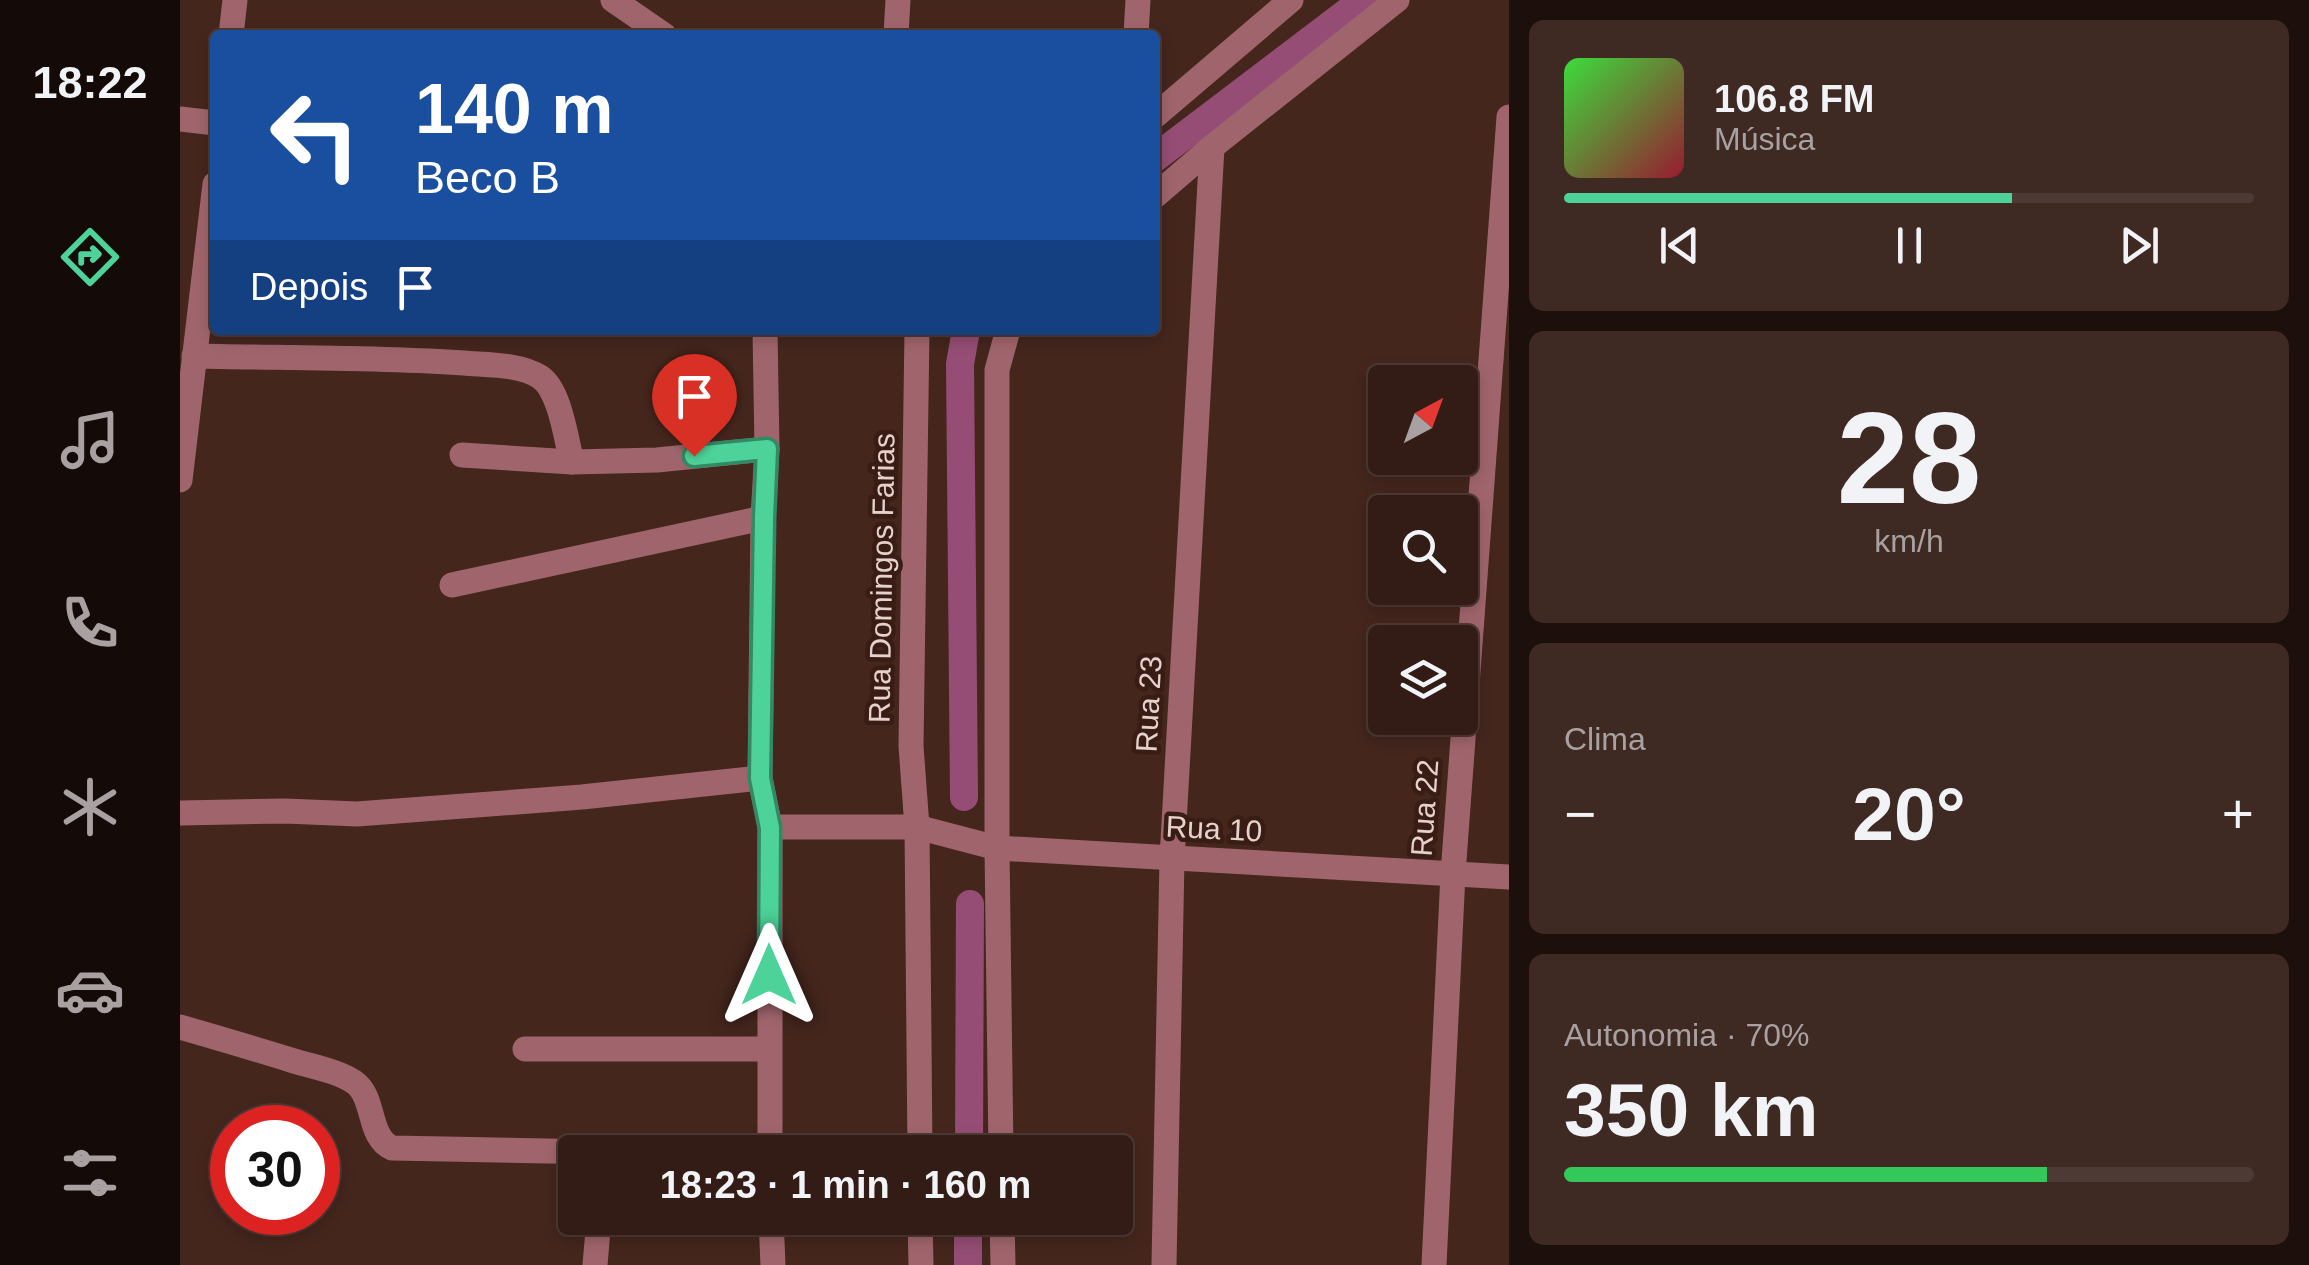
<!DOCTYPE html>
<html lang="pt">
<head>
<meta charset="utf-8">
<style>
  body { margin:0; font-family:Helvetica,sans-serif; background:#3e2923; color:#f1f3f6; height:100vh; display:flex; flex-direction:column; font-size:38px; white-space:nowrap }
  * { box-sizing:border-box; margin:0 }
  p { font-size:32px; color:#a9a1a1 }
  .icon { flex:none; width:55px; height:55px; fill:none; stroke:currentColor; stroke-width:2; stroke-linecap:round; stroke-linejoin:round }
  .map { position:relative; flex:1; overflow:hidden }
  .side { display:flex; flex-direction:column; gap:20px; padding:20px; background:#1c0f0c; width:800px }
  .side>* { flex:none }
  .guide { position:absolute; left:30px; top:30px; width:950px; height:305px; border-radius:10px; box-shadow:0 5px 15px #0003,0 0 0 2px #4e3a35; background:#1a4fa0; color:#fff; overflow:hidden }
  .needle { width:65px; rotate:41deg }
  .controls { position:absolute; left:1188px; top:365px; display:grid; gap:20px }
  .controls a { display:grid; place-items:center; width:110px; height:110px; border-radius:10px; background:#331c16; box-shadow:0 5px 15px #0003,0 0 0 2px #4e3a35; font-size:50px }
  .speed { position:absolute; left:30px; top:1105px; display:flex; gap:20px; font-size:50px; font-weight:700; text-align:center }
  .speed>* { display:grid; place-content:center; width:130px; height:130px; border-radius:50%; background:#331c16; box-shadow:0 5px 15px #0003,0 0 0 2px #4e3a35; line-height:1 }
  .speed .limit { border:15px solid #d22; background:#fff; color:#111 }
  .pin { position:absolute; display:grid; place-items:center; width:85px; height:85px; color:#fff; margin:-102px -42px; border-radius:50% 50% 50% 0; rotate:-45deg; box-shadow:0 0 10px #0007 }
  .pin .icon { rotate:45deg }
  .me { position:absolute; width:110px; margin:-55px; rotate:0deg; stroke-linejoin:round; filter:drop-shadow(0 0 8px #0008) }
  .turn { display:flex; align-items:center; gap:35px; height:210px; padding:0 40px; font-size:45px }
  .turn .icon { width:130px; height:130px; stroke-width:2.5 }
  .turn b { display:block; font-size:70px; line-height:85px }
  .then { display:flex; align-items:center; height:95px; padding:0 40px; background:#0003; gap:20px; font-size:38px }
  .big { font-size:75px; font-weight:600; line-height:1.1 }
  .side .widget { flex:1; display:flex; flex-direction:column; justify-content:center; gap:15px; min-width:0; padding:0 35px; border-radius:15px; background:#3e2923 }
  .side .dial { align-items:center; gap:0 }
  .dial b { font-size:130px; line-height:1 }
  .song { display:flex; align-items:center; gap:30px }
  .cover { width:120px; height:120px; border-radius:15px; background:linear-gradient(135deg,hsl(120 70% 55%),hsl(350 70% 35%)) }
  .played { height:10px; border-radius:5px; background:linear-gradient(90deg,#4dd39a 65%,#4e3a35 65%) }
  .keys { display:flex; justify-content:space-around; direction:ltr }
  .heat { display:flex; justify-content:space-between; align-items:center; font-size:55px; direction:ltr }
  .charge { height:15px; border-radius:8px; background:linear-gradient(90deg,#34c759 70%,#4e3a35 0) }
  .trip { position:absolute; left:378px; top:1135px; width:575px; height:100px; border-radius:10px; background:#331c16; box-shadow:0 5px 15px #0003,0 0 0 2px #4e3a35; font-weight:600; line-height:100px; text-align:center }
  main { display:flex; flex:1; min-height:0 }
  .menu { display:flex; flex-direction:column; width:180px; justify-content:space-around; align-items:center; background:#140b09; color:#a9a1a1 }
  .menu .icon { width:70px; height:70px }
  .menu .active { color:#4dd39a }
  .menu b { font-size:45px; color:#f1f3f6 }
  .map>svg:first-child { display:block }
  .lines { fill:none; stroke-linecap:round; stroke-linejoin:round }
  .canal { stroke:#954d75; stroke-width:28 }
  .minor { stroke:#a0656c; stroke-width:25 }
  .route-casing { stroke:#328964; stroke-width:25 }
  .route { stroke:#4dd39a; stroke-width:18 }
  .labels { text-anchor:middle; stroke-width:9; stroke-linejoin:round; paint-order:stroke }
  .street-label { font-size:30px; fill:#e6d2cc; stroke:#391c14 }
</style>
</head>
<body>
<main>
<nav class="menu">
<b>18:22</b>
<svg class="icon active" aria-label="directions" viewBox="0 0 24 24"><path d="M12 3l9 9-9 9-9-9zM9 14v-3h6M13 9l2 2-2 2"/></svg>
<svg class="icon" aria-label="music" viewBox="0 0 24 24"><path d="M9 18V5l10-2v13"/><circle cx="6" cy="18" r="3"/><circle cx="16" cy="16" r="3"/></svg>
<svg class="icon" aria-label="phone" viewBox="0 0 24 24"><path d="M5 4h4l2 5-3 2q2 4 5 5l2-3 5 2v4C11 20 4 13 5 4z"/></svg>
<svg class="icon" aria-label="climate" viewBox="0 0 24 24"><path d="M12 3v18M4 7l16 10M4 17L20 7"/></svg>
<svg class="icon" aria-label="car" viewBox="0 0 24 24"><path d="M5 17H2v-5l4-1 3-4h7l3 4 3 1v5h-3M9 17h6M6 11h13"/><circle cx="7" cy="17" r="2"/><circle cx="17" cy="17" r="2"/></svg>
<svg class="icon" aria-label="filters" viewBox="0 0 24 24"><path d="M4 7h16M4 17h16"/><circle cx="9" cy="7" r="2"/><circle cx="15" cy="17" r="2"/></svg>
</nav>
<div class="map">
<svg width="1329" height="1265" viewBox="0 0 1329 1265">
  <rect width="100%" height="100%" fill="#44261d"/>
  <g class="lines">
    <g class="canal">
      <polyline points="975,158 1183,0"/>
      <polyline points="784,797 780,364 786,330"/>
      <polyline points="789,1152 790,904"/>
      <polyline points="788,1265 788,1218"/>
    </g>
    <g class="minor">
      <polyline points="433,0 484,35"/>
      <polyline points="51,35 55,0"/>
      <polyline points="716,35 718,0"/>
      <polyline points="956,35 958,0"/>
      <polyline points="975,116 1111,0"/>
      <polyline points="0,119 35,123"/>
      <polyline points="975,196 1032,147 1217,0"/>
      <polyline points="585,330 587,449 583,518 580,778 590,827 590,1152"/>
      <polyline points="737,330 731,746 737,827 740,1152"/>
      <path d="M14,356C104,358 195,357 284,363C307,365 340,364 360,377C380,390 386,439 392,462"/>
      <polyline points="282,455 392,462 477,460 587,449"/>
      <polyline points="0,480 35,184"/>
      <polyline points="272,585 583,518"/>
      <polyline points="0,813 105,811 177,814 402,797 580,778"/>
      <polyline points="590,827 737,827 817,848 1329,877"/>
      <path d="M0,1027C38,1038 76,1049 114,1061C134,1067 157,1071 174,1082C196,1097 187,1137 212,1148L420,1152"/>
      <polyline points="345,1049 589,1049"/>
      <polyline points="821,1152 817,848 817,370 828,330"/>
      <polyline points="591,1218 593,1265"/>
      <polyline points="740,1218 741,1265"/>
      <polyline points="822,1218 823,1265"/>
      <polyline points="415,1265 419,1218"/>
      <polyline points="984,1265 992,859 1032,147"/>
      <polyline points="1254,1265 1273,874 1329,117"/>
    </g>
  </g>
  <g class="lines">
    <defs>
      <polyline id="route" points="514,456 587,449 584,518 580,778 590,828 589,975"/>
    </defs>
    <use href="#route" class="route-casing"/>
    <use href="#route" class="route"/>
  </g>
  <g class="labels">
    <g class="street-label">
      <text transform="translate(702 578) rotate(-89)" y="10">Rua Domingos Farias</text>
      <text transform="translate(969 704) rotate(-87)" y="10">Rua 23</text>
      <text transform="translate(1245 808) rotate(-86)" y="10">Rua 22</text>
      <text transform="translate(1034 829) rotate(3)" y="10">Rua 10</text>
    </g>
  </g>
</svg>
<div class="controls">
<a><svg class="needle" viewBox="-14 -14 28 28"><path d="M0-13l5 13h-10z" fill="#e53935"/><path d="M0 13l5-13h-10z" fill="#a9a1a1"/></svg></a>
<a><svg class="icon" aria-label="search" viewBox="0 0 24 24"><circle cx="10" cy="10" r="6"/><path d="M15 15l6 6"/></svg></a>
<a><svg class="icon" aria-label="layers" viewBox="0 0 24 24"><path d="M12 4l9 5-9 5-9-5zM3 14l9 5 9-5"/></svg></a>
</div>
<div class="speed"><div class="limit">30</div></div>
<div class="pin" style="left:514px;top:456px;background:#d93025"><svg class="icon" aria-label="arrive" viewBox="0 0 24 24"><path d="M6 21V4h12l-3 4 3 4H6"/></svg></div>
<svg class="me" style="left:589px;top:975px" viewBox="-20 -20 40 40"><path d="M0-17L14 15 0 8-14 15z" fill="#4dd39a" stroke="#fff" stroke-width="4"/></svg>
<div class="trip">18:23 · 1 min · 160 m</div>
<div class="guide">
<div class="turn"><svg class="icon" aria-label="left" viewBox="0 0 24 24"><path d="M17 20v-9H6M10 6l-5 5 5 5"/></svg><div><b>140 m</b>Beco B</div></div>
<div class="then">Depois<svg class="icon" aria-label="arrive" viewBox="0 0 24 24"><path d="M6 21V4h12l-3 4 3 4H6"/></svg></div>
</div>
</div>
<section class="side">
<div class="widget">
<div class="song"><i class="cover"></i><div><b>106.8 FM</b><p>Música</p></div></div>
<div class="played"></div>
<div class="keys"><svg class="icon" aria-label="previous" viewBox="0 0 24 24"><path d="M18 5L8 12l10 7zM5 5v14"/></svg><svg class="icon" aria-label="pause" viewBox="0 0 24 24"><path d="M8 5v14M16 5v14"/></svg><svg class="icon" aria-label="next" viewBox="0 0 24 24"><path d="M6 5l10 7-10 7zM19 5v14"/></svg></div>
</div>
<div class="widget dial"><b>28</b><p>km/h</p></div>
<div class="widget"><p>Clima</p>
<div class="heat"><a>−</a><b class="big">20°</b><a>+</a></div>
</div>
<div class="widget"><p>Autonomia · 70%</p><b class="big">350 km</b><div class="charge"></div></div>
</section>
</main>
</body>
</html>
